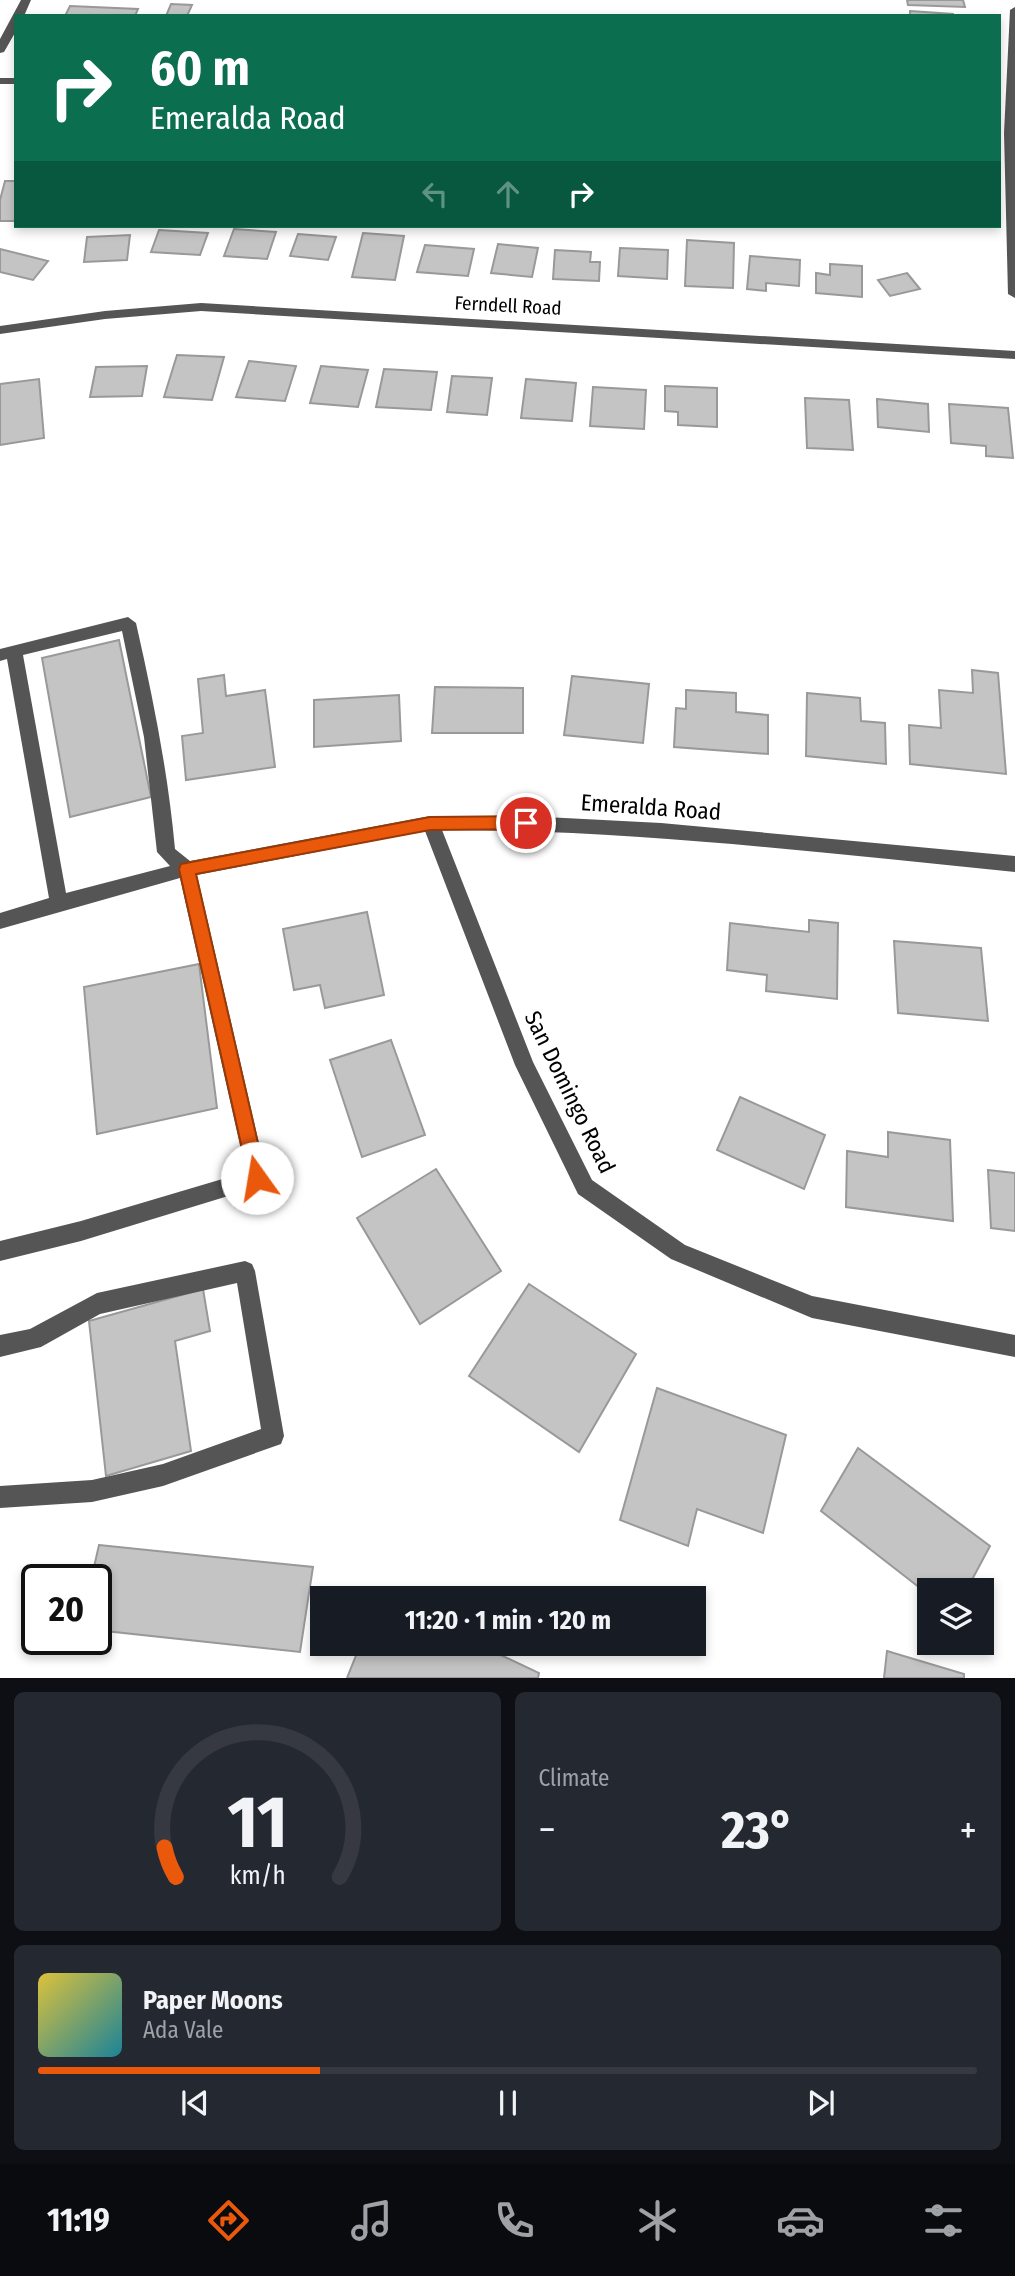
<!DOCTYPE html>
<html lang="en">
<head>
<meta charset="utf-8">
<style>
  body { margin:0; font-family:"Fira Sans Condensed",sans-serif; background:#242831; color:#f1f3f6; height:100vh; display:flex; flex-direction:column; font-size:26px; white-space:nowrap }
  * { box-sizing:border-box; margin:0 }
  p { font-size:23px; color:#9ea1a6 }
  .icon { flex:none; width:38px; height:38px; fill:none; stroke:currentColor; stroke-width:2; stroke-linecap:round; stroke-linejoin:round }
  .map { position:relative; height:1678px; overflow:hidden }
  .panel { display:flex; flex-direction:column; gap:14px; padding:14px; background:#0d0f14; flex:1 }
  .panel>* { flex:none }
  .guide { position:absolute; left:14px; top:14px; width:987px; height:214px; border-radius:0px; box-shadow:0 4px 10px #0003; background:#0b6e4f; color:#fff; overflow:hidden }
  .buttons { position:absolute; left:917px; top:1578px; display:grid; gap:14px }
  .buttons a { display:grid; place-items:center; width:77px; height:77px; border-radius:0px; background:#171b24; box-shadow:0 4px 10px #0003; font-size:35px }
  .speed { position:absolute; left:21px; top:1564px; display:flex; gap:14px; font-size:35px; font-weight:700; text-align:center }
  .speed>* { display:grid; place-content:center; width:91px; height:91px; border-radius:50%; background:#171b24; box-shadow:0 4px 10px #0003; line-height:1 }
  .speed .limit { border:4px solid #111; border-radius:10px; background:#fff; color:#111 }
  .pin { position:absolute; display:grid; place-items:center; width:60px; height:60px; color:#fff; margin:-30px; border:4px solid #fff; border-radius:50%; box-shadow:0 2px 7px #0007 }
  .me { position:absolute; width:77px; margin:-38px; rotate:347deg; stroke-linejoin:round; filter:drop-shadow(0 0 5px #0008) }
  .turn { display:flex; align-items:center; gap:24px; height:147px; padding:0 21px; font-size:32px }
  .turn .icon { width:91px; height:91px; stroke-width:2.5 }
  .turn b { display:block; font-size:49px; line-height:60px }
  .lanes { display:flex; align-items:center; height:66px; padding:0 21px; background:#0003; justify-content:center; gap:35px; direction:ltr }
  .lanes .off { opacity:.35 }
  .big { font-size:52px; font-weight:700; line-height:1.1 }
  .panel .card { flex:1; display:flex; flex-direction:column; justify-content:center; gap:10px; min-width:0; padding:0 24px; border-radius:10px; background:#242831 }
  .panel .dial { align-items:center; gap:0 }
  .dial svg { height:182px; overflow:visible; fill:none; stroke:#363941; stroke-width:7; stroke-linecap:round; text-anchor:middle }
  .dial text { fill:#f1f3f6; stroke:none }
  .song { display:flex; align-items:center; gap:21px }
  .cover { width:84px; height:84px; border-radius:10px; background:linear-gradient(135deg,hsl(50 70% 55%),hsl(190 70% 35%)) }
  .played { height:7px; border-radius:4px; background:linear-gradient(90deg,#ea580c 30%,#363941 30%) }
  .keys { display:flex; justify-content:space-around; direction:ltr }
  .heat { display:flex; justify-content:space-between; align-items:center; font-size:38px; direction:ltr }
  .panel .tiles { flex:1; display:grid; gap:14px; grid-template-columns:1fr 1fr }
  .card:last-child { grid-column:span 2 }
  .trip { position:absolute; left:310px; top:1586px; width:396px; height:70px; border-radius:0px; background:#171b24; box-shadow:0 4px 10px #0003; font-weight:700; line-height:70px; text-align:center }
  .tab-bar { display:flex; height:112px; justify-content:space-around; align-items:center; background:#090b0e; color:#9ea1a6 }
  .tab-bar .icon { width:49px; height:49px }
  .tab-bar .on { color:#ea580c }
  .tab-bar b { font-size:32px; color:#f1f3f6 }
  .map>svg:first-child { display:block }
  .building { fill:#c4c4c4; stroke:#999; stroke-width:2 }
  .lines { fill:none; stroke-linecap:round; stroke-linejoin:round }
  .minor { fill:#555; fill-rule:evenodd }
  .route { fill:#ea580c; stroke:#983908; stroke-width:2 }
  .labels { text-anchor:middle; stroke-width:5; stroke-linejoin:round; paint-order:stroke }
  .far-street-label { font-size:19px; fill:#000; stroke:#fff }
  .street-label { font-size:23px; fill:#000; stroke:#fff }
</style>
</head>
<body>
<div class="map">
<svg width="1015" height="1678" viewBox="0 0 1015 1678">
  <rect width="100%" height="100%" fill="#fff"/>
  <g class="building">
    <polygon points="907,0 963,0 965,7 908,5"/>
    <polygon points="171,4 192,5 187,16 166,16"/>
    <polygon points="70,6 138,9 135,16 65,16"/>
    <polygon points="910,11 953,14 953,16 910,16"/>
    <polygon points="5,181 16,181 16,221 0,221 0,200"/>
    <polygon points="234,229 276,232 267,259 224,256"/>
    <polygon points="159,230 208,233 200,255 151,252"/>
    <polygon points="363,233 404,236 395,280 352,277"/>
    <polygon points="298,234 336,237 328,260 290,256"/>
    <polygon points="130,235 127,260 84,262 87,237"/>
    <polygon points="687,240 734,243 733,288 685,286"/>
    <polygon points="498,244 538,248 532,277 491,273"/>
    <polygon points="425,245 474,249 468,276 417,272"/>
    <polygon points="620,248 668,250 667,279 618,276"/>
    <polygon points="0,249 48,261 33,280 0,272"/>
    <polygon points="555,250 591,252 590,262 600,262 599,281 553,279"/>
    <polygon points="750,256 800,260 799,286 766,283 766,291 747,289"/>
    <polygon points="830,264 862,266 862,297 816,293 816,273 830,275"/>
    <polygon points="907,273 920,289 890,296 878,280"/>
    <polygon points="177,355 224,357 212,400 164,397"/>
    <polygon points="249,361 296,366 285,401 236,397"/>
    <polygon points="147,366 142,396 90,397 96,367"/>
    <polygon points="321,366 368,370 358,407 310,403"/>
    <polygon points="384,369 437,372 431,410 376,407"/>
    <polygon points="452,376 492,378 487,415 447,412"/>
    <polygon points="39,379 44,438 0,445 0,384"/>
    <polygon points="526,379 576,383 572,421 521,418"/>
    <polygon points="665,386 717,388 717,427 678,425 678,412 665,411"/>
    <polygon points="593,387 646,390 644,429 590,426"/>
    <polygon points="805,398 849,400 853,450 807,448"/>
    <polygon points="877,399 928,404 929,432 878,427"/>
    <polygon points="949,404 1008,408 1013,458 986,456 986,446 951,443"/>
    <polygon points="119,640 151,797 70,817 42,658"/>
    <polygon points="972,670 998,673 1006,774 910,764 909,725 941,728 939,690 973,693"/>
    <polygon points="224,675 226,696 265,690 275,767 186,780 182,736 203,733 198,679"/>
    <polygon points="572,676 649,684 643,743 564,735"/>
    <polygon points="435,687 523,688 523,733 432,733"/>
    <polygon points="686,690 736,693 736,712 768,715 768,754 674,747 676,708 686,709"/>
    <polygon points="807,693 860,698 861,721 885,723 886,764 806,756"/>
    <polygon points="399,695 401,741 314,747 314,700"/>
    <polygon points="367,912 384,995 325,1008 320,985 294,990 283,929"/>
    <polygon points="809,920 838,923 837,999 766,991 767,975 727,970 730,923 809,932"/>
    <polygon points="894,941 981,948 988,1021 898,1013"/>
    <polygon points="199,964 217,1108 97,1134 84,987"/>
    <polygon points="391,1040 425,1135 362,1157 330,1060"/>
    <polygon points="740,1097 825,1135 804,1189 717,1150"/>
    <polygon points="888,1132 950,1140 953,1221 846,1207 847,1151 888,1157"/>
    <polygon points="436,1169 501,1271 420,1324 357,1218"/>
    <polygon points="988,1170 1015,1173 1015,1231 991,1228"/>
    <polygon points="529,1284 636,1354 579,1452 469,1376"/>
    <polygon points="203,1289 210,1331 175,1341 191,1451 106,1476 89,1321"/>
    <polygon points="657,1388 786,1435 763,1533 697,1509 688,1546 620,1520"/>
    <polygon points="858,1448 990,1546 966,1591 929,1591 929,1595 821,1511"/>
    <polygon points="99,1545 313,1567 300,1652 96,1630 96,1580 91,1580"/>
    <polygon points="361,1643 475,1643 539,1673 538,1678 347,1678"/>
    <polygon points="887,1651 964,1674 964,1678 884,1678"/>
  </g>
  <g class="lines">
    <g class="minor">
      <polygon points="21,0 31,0 24,16 16,16 16,31 4,52 0,53 0,39"/>
      <polygon points="1015,7 1015,298 1008,294 1004,133 1010,10"/>
      <rect x="0" y="78" width="16" height="6"/>
      <polygon points="201,303 1015,351 1015,359 201,311 105,319 0,334 0,326 105,311"/>
      <path d="M128,617L136,623C153,698 168,772 175,849L190,861L430,816H526L661,823L1015,856V872C824,853 634,830 442,830L533,1062L592,1180L685,1245L812,1296L1015,1335V1357L812,1318L671,1259L578,1194L515,1065L425,831L197,875L267,1178L264,1185L81,1241L0,1261V1241L81,1221L246,1172L180,878L0,929V913L49,898L7,659L0,661V649ZM122,631L144,737L157,852L170,866L66,893L23,655Z"/>
      <polygon points="245,1261 252,1264 255,1271 284,1436 281,1444 163,1486 92,1502 0,1508 0,1486 92,1480 163,1464 261,1429 237,1283 100,1314 41,1347 0,1357 0,1335 30,1329 97,1293"/>
    </g>
  </g>
  <polygon class="route" points="526,816 534,823 526,829 430,830 196,874 266,1178 263,1184 257,1187 250,1184 179,869 181,864 430,817"/>
  <g class="labels">
    <g class="far-street-label">
      <text transform="translate(508 305) rotate(3)" y="7">Ferndell Road</text>
    </g>
    <g class="street-label">
      <text transform="translate(651 807) rotate(4)" y="8">Emeralda Road</text>
      <text transform="translate(570 1092) rotate(64)" y="8">San Domingo Road</text>
    </g>
  </g>
</svg>
<div class="buttons">
<a><svg class="icon" aria-label="layers" viewBox="0 0 24 24"><path d="M12 4l9 5-9 5-9-5zM3 14l9 5 9-5"/></svg></a>
</div>
<div class="speed"><div class="limit">20</div></div>
<div class="pin" style="left:526px;top:823px;background:#d93025"><svg class="icon" aria-label="arrive" viewBox="0 0 24 24"><path d="M6 21V4h12l-3 4 3 4H6"/></svg></div>
<svg class="me" style="left:257px;top:1178px" viewBox="-20 -20 40 40"><circle r="19" fill="#fff"/><path d="M0-13L10 11 0 6-10 11z" fill="#ea580c"/></svg>
<div class="trip">11:20 · 1 min · 120 m</div>
<div class="guide">
<div class="turn"><svg class="icon" aria-label="right" viewBox="0 0 24 24"><path d="M7 20v-9h11M14 6l5 5-5 5"/></svg><div><b>60 m</b>Emeralda Road</div></div>
<div class="lanes"><svg class="icon off" aria-label="left" viewBox="0 0 24 24"><path d="M17 20v-9H6M10 6l-5 5 5 5"/></svg><svg class="icon off" aria-label="ahead" viewBox="0 0 24 24"><path d="M12 20V5M6 11l6-6 6 6"/></svg><svg class="icon" aria-label="right" viewBox="0 0 24 24"><path d="M7 20v-9h11M14 6l5 5-5 5"/></svg></div>
</div>
</div>
<section class="panel">
<div class="tiles">
<div class="card dial"><svg viewBox="0 0 100 80">
<path d="M14 69A42 42 0 1 1 86 69"/>
<path d="M14 69A42 42 0 0 1 9 56" stroke="#ea580c"/>
<text x="50" y="56" font-size="32" font-weight="700">11</text>
<text x="50" y="72" font-size="11">km/h</text>
</svg></div>
<div class="card"><p>Climate</p>
<div class="heat"><a>−</a><b class="big">23°</b><a>+</a></div>
</div>
<div class="card">
<div class="song"><i class="cover"></i><div><b>Paper Moons</b><p>Ada Vale</p></div></div>
<div class="played"></div>
<div class="keys"><svg class="icon" aria-label="previous" viewBox="0 0 24 24"><path d="M18 5L8 12l10 7zM5 5v14"/></svg><svg class="icon" aria-label="pause" viewBox="0 0 24 24"><path d="M8 5v14M16 5v14"/></svg><svg class="icon" aria-label="next" viewBox="0 0 24 24"><path d="M6 5l10 7-10 7zM19 5v14"/></svg></div>
</div>
</div>
</section>
<nav class="tab-bar">
<b>11:19</b>
<svg class="icon on" aria-label="directions" viewBox="0 0 24 24"><path d="M12 3l9 9-9 9-9-9zM9 14v-3h6M13 9l2 2-2 2"/></svg>
<svg class="icon" aria-label="music" viewBox="0 0 24 24"><path d="M9 18V5l10-2v13"/><circle cx="6" cy="18" r="3"/><circle cx="16" cy="16" r="3"/></svg>
<svg class="icon" aria-label="phone" viewBox="0 0 24 24"><path d="M5 4h4l2 5-3 2q2 4 5 5l2-3 5 2v4C11 20 4 13 5 4z"/></svg>
<svg class="icon" aria-label="climate" viewBox="0 0 24 24"><path d="M12 3v18M4 7l16 10M4 17L20 7"/></svg>
<svg class="icon" aria-label="car" viewBox="0 0 24 24"><path d="M5 17H2v-5l4-1 3-4h7l3 4 3 1v5h-3M9 17h6M6 11h13"/><circle cx="7" cy="17" r="2"/><circle cx="17" cy="17" r="2"/></svg>
<svg class="icon" aria-label="filters" viewBox="0 0 24 24"><path d="M4 7h16M4 17h16"/><circle cx="9" cy="7" r="2"/><circle cx="15" cy="17" r="2"/></svg>
</nav>
</body>
</html>
